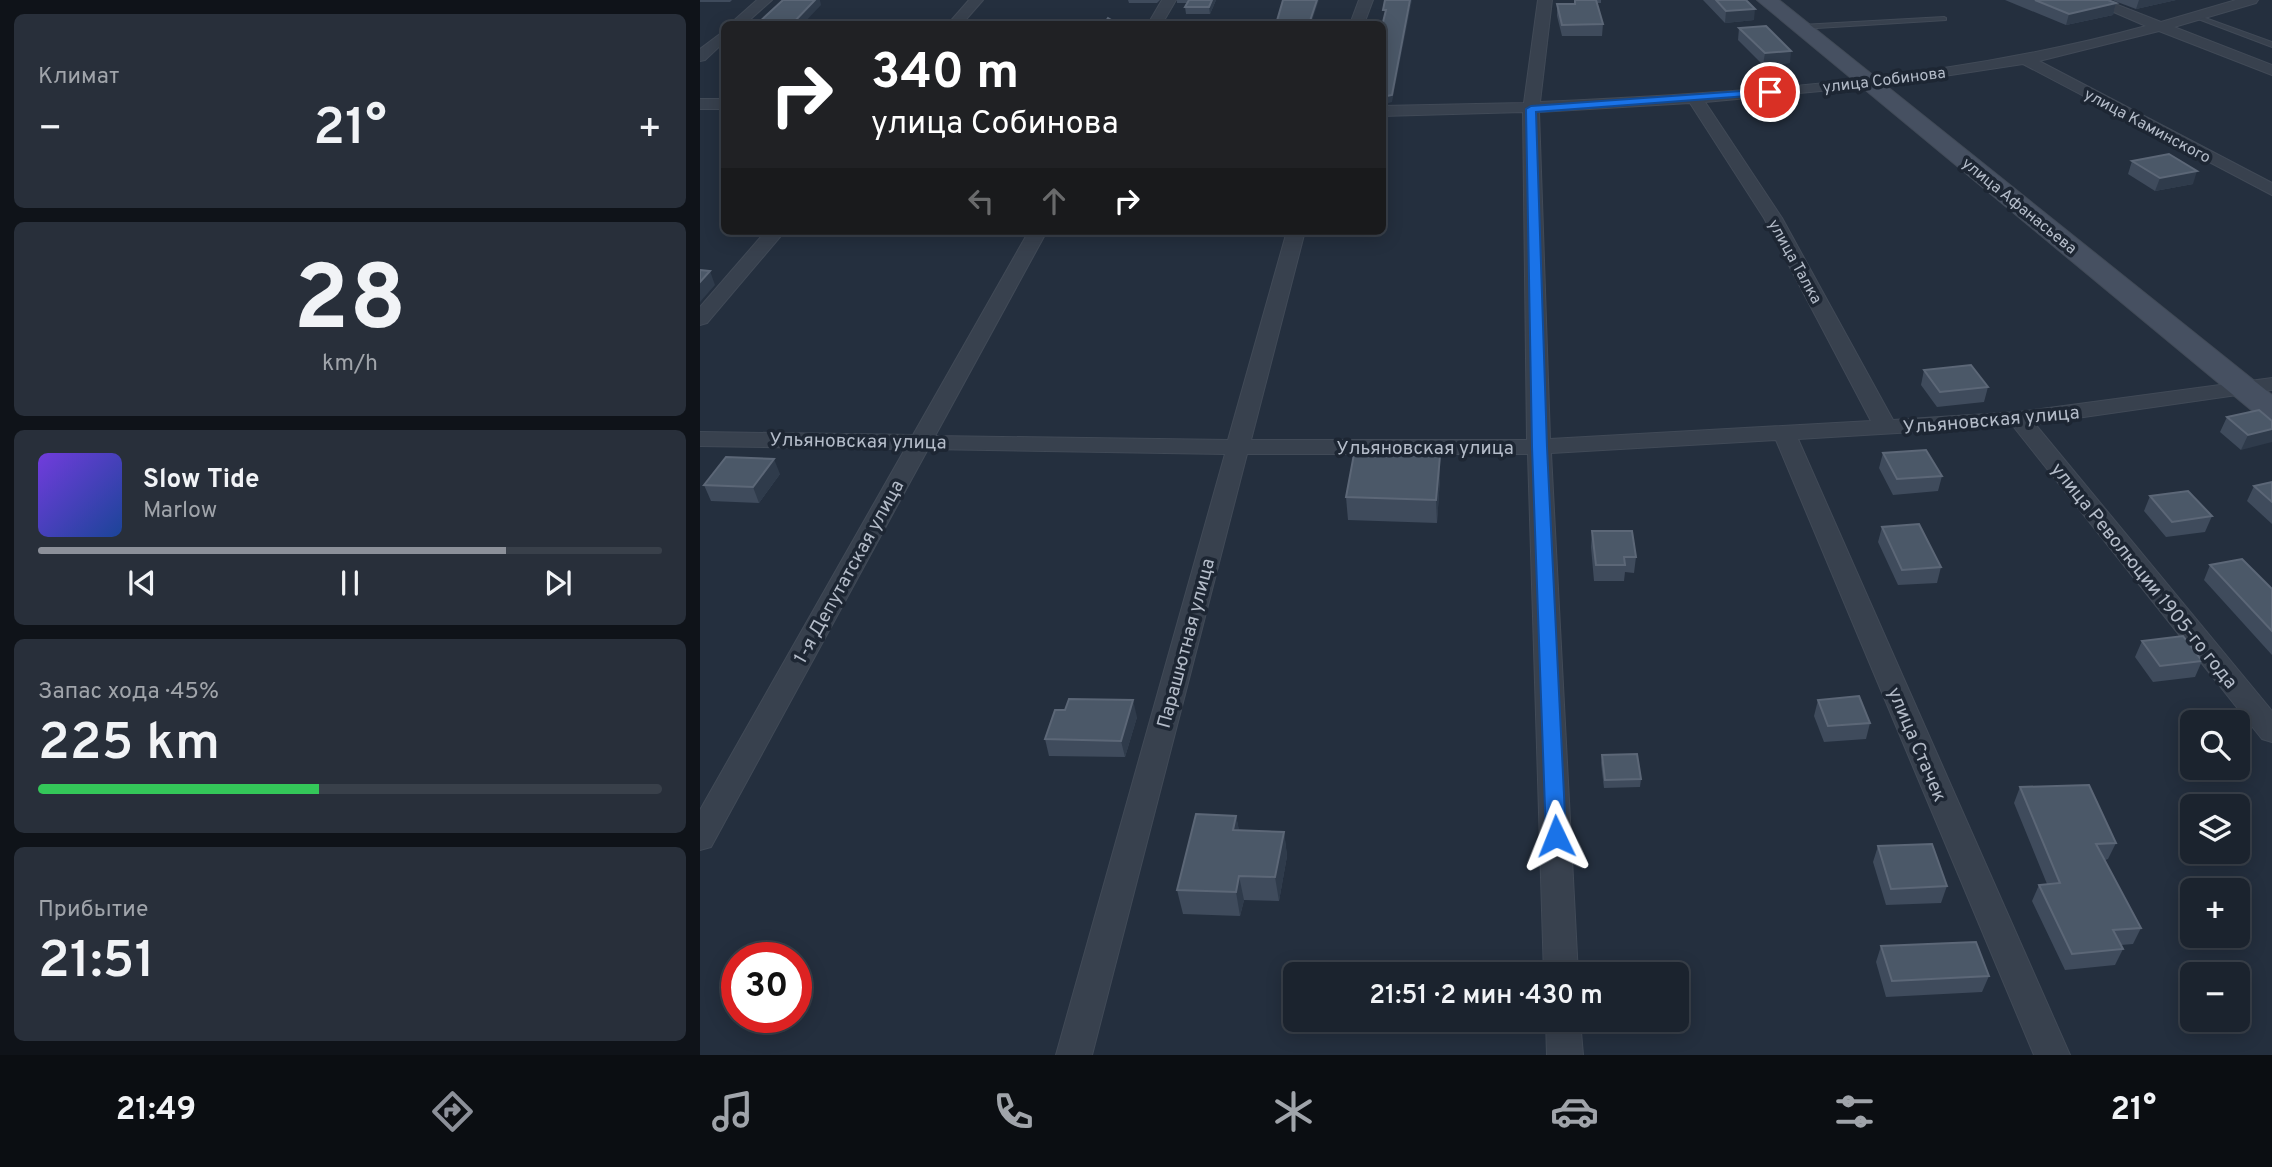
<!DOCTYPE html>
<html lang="ru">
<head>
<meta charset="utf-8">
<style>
  body { margin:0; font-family:Overpass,sans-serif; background:#282f3a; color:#f1f3f6; height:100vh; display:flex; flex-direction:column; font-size:26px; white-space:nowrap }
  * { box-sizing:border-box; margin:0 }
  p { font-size:23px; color:#a0a4aa }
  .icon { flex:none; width:38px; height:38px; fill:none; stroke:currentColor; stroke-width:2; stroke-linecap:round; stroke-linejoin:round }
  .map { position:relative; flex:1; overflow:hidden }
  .details { display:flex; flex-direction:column; gap:14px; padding:14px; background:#0f1319; width:700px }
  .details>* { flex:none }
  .banner { position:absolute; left:21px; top:21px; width:665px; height:214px; border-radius:10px; box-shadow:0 4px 18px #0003,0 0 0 2px #39404a; background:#202124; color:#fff; overflow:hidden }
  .controls { position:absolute; left:1480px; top:710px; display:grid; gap:14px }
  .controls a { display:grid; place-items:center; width:70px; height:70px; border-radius:10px; background:#1b232e; box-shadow:0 4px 18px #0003,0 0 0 2px #39404a; font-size:35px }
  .speed { position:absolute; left:21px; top:942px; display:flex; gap:14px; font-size:35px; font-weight:700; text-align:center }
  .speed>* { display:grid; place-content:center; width:91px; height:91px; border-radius:50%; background:#1b232e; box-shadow:0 4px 18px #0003,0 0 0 2px #39404a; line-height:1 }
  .speed .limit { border:10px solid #d22; background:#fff; color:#111 }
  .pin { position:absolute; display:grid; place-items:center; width:60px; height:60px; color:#fff; margin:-30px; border:4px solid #fff; border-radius:50%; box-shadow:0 2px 7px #0007 }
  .me { position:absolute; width:77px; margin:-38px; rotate:358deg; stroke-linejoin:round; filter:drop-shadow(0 0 5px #0008) }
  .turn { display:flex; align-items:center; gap:24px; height:147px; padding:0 35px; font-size:32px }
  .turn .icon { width:91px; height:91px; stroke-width:2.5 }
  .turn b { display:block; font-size:49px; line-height:60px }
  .lanes { display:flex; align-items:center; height:66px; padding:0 35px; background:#0003; justify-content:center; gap:35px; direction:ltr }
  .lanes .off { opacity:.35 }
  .big { font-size:52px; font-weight:600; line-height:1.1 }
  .details .widget { flex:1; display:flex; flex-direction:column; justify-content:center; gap:10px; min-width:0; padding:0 24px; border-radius:10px; background:#282f3a }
  .details .dial { align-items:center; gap:0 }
  .dial b { font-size:91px; line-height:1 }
  .song { display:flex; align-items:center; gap:21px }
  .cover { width:84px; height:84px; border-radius:10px; background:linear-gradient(135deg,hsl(260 70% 55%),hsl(220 70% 35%)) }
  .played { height:7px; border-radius:4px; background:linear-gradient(90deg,#8c9099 75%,#39404a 75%) }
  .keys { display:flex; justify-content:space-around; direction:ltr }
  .heat { display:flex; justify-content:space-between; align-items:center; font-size:38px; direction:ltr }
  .charge { height:10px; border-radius:5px; background:linear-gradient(90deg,#34c759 45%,#39404a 0) }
  .trip { position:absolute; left:583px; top:962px; width:406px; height:70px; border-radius:10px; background:#1b232e; box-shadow:0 4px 18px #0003,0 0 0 2px #39404a; font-weight:600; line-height:70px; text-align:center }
  .tabs { display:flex; height:112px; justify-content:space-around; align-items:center; background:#0b0e12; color:#a0a4aa }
  .tabs .icon { width:49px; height:49px }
  .tabs .on { color:#8c9099 }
  .tabs b { font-size:32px; color:#f1f3f6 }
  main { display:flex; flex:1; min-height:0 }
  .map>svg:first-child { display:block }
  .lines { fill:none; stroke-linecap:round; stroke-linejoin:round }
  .lane-casing { stroke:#414a57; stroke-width:2 }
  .street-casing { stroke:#414a57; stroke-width:2 }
  .secondary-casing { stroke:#414a57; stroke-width:2 }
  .lane { fill:#38414e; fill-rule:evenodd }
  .street { fill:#38414e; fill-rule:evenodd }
  .secondary { fill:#465061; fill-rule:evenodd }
  .wall { fill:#3f4b5c }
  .shaded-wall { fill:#2f3b4b }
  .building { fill:#4b5868; stroke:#5c6777; stroke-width:2 }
  .route { fill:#1a73e8; stroke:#114b97; stroke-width:2 }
  .labels { text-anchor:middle; stroke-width:7; stroke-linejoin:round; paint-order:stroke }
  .far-street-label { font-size:16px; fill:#b4bcc9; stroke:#1d2633 }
  .street-label { font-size:19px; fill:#b4bcc9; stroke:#1d2633 }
</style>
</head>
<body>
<main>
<section class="details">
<div class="widget"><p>Климат</p>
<div class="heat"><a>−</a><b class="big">21°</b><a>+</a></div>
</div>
<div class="widget dial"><b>28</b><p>km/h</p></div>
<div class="widget">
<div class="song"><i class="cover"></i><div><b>Slow Tide</b><p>Marlow</p></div></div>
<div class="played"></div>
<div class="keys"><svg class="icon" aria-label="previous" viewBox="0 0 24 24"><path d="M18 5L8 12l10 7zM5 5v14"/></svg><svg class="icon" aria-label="pause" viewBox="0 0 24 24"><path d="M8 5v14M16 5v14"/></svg><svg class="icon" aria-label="next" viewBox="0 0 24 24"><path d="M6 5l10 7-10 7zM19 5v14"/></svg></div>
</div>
<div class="widget"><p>Запас хода · 45%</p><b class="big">225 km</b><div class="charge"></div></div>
<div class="widget"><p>Прибытие</p><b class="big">21:51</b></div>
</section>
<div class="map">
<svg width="1572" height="1055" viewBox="0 0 1572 1055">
  <rect width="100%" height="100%" fill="#242f3e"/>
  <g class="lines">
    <defs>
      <g id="lane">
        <polygon points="1493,15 1497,15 1572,42 1572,47 1493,17"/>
        <polygon points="1244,17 1246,18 1246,20 1101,29 1097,27 1101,25"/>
      </g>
      <g id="street">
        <polygon points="57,0 72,0 45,24 30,24"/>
        <polygon points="269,0 283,0 262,24 248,24"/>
        <polygon points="462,0 476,0 462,24 448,24"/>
        <polygon points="659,0 673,0 664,24 650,24"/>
        <path d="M838,0H852L840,102C1043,93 1249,80 1446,26L1386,0H1405L1461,22L1536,0H1558L1556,3L1474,27L1572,65V75L1459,31L1339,61L1572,183V195L1323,64L1185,85L1005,102L1082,218L1193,420L1319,412L1572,378V390L1335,424L1572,711V742L1562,739L1313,426L1098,439L1370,1055H1334L1076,440L851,453L878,975H844L828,454H547L392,1055H356L525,454L228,449L11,847L0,850V810L205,449L0,446V432L213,435L329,231H347L235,436L528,440L587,231H605L551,440H827L823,112L682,116V106L824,103ZM990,103L1064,218L1171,421L850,439L839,112Z"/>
        <polygon points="24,31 24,42 5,60 0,61 0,49"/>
        <rect x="0" y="99" width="24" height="10"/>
        <polygon points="66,231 85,231 7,323 0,325 0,307"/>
        <polygon points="846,1020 880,1020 883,1055 847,1055"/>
      </g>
      <polygon id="secondary" points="1057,0 1079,0 1572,395 1572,420 1561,418"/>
    </defs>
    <use href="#lane" class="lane-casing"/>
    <use href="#street" class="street-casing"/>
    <use href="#secondary" class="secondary-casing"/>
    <use href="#lane" class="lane"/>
    <use href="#street" class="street"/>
    <use href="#secondary" class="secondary"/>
  </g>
  <g class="wall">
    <polygon points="0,0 32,0 30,2 0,2"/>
    <polygon points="428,0 460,0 457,3 429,3"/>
    <polygon points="477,0 516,0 510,14 486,14 485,7 487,3 477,3"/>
    <polygon points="874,0 901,0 901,3 897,3 903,24 902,36 862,36 857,16 857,4 874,4"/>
    <polygon points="1003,0 1046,0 1054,20 1025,23"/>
    <polygon points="1305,0 1408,0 1416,3 1413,15 1366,25"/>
    <polygon points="1412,0 1476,0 1436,9"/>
    <polygon points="1039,28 1090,63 1063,65 1038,40"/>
    <polygon points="1432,161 1493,184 1455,191 1428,174"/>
    <polygon points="1224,370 1288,387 1284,402 1237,407 1221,385"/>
    <polygon points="1527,417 1572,421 1541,450 1520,432"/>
    <polygon points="1183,453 1242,476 1238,491 1193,495 1179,468"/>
    <polygon points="80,474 59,503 11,501 4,485"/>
    <polygon points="740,478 737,523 648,520 646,497"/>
    <polygon points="1572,482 1572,524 1547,501 1554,486"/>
    <polygon points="1450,496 1512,516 1505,532 1466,537 1444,511"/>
    <polygon points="1182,527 1241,567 1237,583 1198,585 1178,542"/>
    <polygon points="892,531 936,557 934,573 925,572 924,581 894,581 891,547"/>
    <polygon points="1510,565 1572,589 1572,655 1504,580"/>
    <polygon points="1442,641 1502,661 1495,677 1453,682 1435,657"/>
    <polygon points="1118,700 1170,723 1166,739 1124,742 1114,716"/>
    <polygon points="437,717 425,757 349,756 345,739"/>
    <polygon points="902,755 941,779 940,787 904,788 901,763"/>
    <polygon points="1320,787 1416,843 1408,859 1405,860 1441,928 1433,944 1421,945 1423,949 1415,965 1365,970 1332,901 1339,885 1347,884 1314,803"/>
    <polygon points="536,816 539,831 584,832 587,856 579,901 544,900 540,916 483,914 477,890"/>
    <polygon points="1178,846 1247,886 1241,903 1186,905 1173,862"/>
    <polygon points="1181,946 1289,976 1282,992 1186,997 1176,962"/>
  </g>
  <g class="shaded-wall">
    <polygon points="115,0 120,0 121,5 103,24 92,24"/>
    <polygon points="512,0 516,0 510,14 509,7"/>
    <polygon points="617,0 619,0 611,24 609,24"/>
    <polygon points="710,0 712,0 692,102 682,105 682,97"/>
    <polygon points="1439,0 1476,0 1436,9"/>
    <polygon points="1416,3 1413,15 1366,25 1369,14"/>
    <polygon points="1055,9 1054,20 1025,23 1026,11"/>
    <polygon points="1091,51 1090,63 1063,65 1065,53"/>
    <polygon points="687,111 687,118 684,139 683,131"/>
    <polygon points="1497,171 1493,184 1455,191 1460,178"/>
    <polygon points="10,271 15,285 0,302 0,282"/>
    <polygon points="1572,429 1572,442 1541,450 1548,435"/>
    <polygon points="740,456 740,478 737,523 736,500"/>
    <polygon points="74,459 80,474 59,503 53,487"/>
    <polygon points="433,700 437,717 425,757 421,741"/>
    <polygon points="536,816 541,839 533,830"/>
    <polygon points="584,832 587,856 579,901 575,877"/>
    <polygon points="539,876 544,900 540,916 536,892"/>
  </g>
  <g class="building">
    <polygon points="83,0 115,0 92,24 57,24"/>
    <polygon points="489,0 512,0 509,7 485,7"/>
    <polygon points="583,0 617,0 609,24 576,24"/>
    <polygon points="685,0 710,0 692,95 682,97 682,26 686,10 683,10"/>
    <polygon points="875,0 896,0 903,24 862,25 857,4 875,4"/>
    <polygon points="1016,0 1046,0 1055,9 1026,11"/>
    <polygon points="1335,0 1408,0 1416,3 1369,14"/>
    <polygon points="408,18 418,24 404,24"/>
    <polygon points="1066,26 1091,51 1065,53 1039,28"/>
    <polygon points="682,110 687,111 683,131 682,131"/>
    <polygon points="1469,154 1497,171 1460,178 1432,161"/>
    <polygon points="0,270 10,271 0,282"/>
    <polygon points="1271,365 1288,387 1240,392 1224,370"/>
    <polygon points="1559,410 1572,421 1572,429 1548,435 1527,417"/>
    <polygon points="1226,450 1242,476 1197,479 1183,453"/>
    <polygon points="654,454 740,456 736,500 646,497"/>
    <polygon points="26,457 74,459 53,487 4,485"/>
    <polygon points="1572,482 1572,502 1554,486"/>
    <polygon points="1488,491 1512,516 1472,522 1450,496"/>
    <polygon points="1219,524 1241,567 1202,570 1182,527"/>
    <polygon points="892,531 932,531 936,557 924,557 925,565 896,565"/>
    <polygon points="1542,559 1572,589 1572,631 1510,565"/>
    <polygon points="1483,636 1502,661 1460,666 1442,641"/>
    <polygon points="1159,696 1170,723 1128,726 1118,700"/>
    <polygon points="369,699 433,700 421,741 345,739 355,710 365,710"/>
    <polygon points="937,754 941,779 905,780 902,755"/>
    <polygon points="1389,785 1416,843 1396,844 1441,928 1413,930 1423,949 1372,954 1339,885 1360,883 1320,787"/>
    <polygon points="496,814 536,816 533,830 584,832 575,877 539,876 536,892 477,890"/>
    <polygon points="1232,844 1247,886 1191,889 1178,846"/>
    <polygon points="1276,942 1289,976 1192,981 1181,946"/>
  </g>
  <polygon class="route" points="1070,89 1074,90 1074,94 836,112 847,447 866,836 863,842 856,844 848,842 846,836 832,447 826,109 831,106"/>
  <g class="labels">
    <g class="far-street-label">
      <text transform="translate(1184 79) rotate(-7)" y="6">улица Собинова</text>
      <text transform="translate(1448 125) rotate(28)" y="6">улица Каминского</text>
      <text transform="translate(1320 205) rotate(39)" y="6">улица Афанасьева</text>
      <text transform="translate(1096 261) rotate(61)" y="6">улица Талка</text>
    </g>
    <g class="street-label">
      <text transform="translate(1291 419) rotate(-5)" y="7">Ульяновская улица</text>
      <text transform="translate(158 440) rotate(1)" y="7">Ульяновская улица</text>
      <text x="725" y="454">Ульяновская улица</text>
      <text transform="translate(148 571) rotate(-61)" y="7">1-я Депутатская улица</text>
      <text transform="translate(1445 575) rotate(51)" y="7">улица Революции 1905-го года</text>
      <text transform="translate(485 643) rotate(-75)" y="7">Парашютная улица</text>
      <text transform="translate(1218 744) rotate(67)" y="7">улица Стачек</text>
    </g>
  </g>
</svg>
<div class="controls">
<a><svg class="icon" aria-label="search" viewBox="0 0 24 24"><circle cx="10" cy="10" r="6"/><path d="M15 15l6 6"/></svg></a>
<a><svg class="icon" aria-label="layers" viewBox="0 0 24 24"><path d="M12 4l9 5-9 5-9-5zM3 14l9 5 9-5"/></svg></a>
<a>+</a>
<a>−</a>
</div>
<div class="speed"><div class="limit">30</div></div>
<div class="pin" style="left:1070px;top:92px;background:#d93025"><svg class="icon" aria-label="arrive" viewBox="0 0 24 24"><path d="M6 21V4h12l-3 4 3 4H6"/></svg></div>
<svg class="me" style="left:856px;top:836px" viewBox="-20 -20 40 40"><path d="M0-17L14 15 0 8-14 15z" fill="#1a73e8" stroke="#fff" stroke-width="4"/></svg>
<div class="trip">21:51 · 2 мин · 430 m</div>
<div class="banner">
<div class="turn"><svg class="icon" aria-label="right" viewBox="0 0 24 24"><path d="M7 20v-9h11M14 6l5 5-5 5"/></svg><div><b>340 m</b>улица Собинова</div></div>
<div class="lanes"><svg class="icon off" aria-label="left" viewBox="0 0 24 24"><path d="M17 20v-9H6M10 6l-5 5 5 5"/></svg><svg class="icon off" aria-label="ahead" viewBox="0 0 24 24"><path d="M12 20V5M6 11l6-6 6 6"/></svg><svg class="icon" aria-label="right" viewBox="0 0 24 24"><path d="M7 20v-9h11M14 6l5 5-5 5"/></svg></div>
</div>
</div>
</main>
<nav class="tabs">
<b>21:49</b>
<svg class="icon on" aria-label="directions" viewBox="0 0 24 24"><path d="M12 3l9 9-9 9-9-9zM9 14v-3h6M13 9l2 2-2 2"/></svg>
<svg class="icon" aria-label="music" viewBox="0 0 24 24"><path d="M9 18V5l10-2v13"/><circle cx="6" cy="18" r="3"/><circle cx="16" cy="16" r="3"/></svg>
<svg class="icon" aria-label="phone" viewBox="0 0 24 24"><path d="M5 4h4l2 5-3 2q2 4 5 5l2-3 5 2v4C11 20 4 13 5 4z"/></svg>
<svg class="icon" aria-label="climate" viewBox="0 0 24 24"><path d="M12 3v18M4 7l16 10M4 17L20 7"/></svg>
<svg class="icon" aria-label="car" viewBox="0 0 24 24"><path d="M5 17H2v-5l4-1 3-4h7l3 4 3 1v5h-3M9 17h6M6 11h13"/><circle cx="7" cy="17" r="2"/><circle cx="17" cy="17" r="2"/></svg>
<svg class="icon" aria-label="filters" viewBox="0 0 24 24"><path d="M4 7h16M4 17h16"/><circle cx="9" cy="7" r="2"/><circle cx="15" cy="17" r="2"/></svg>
<b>21°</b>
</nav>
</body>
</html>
